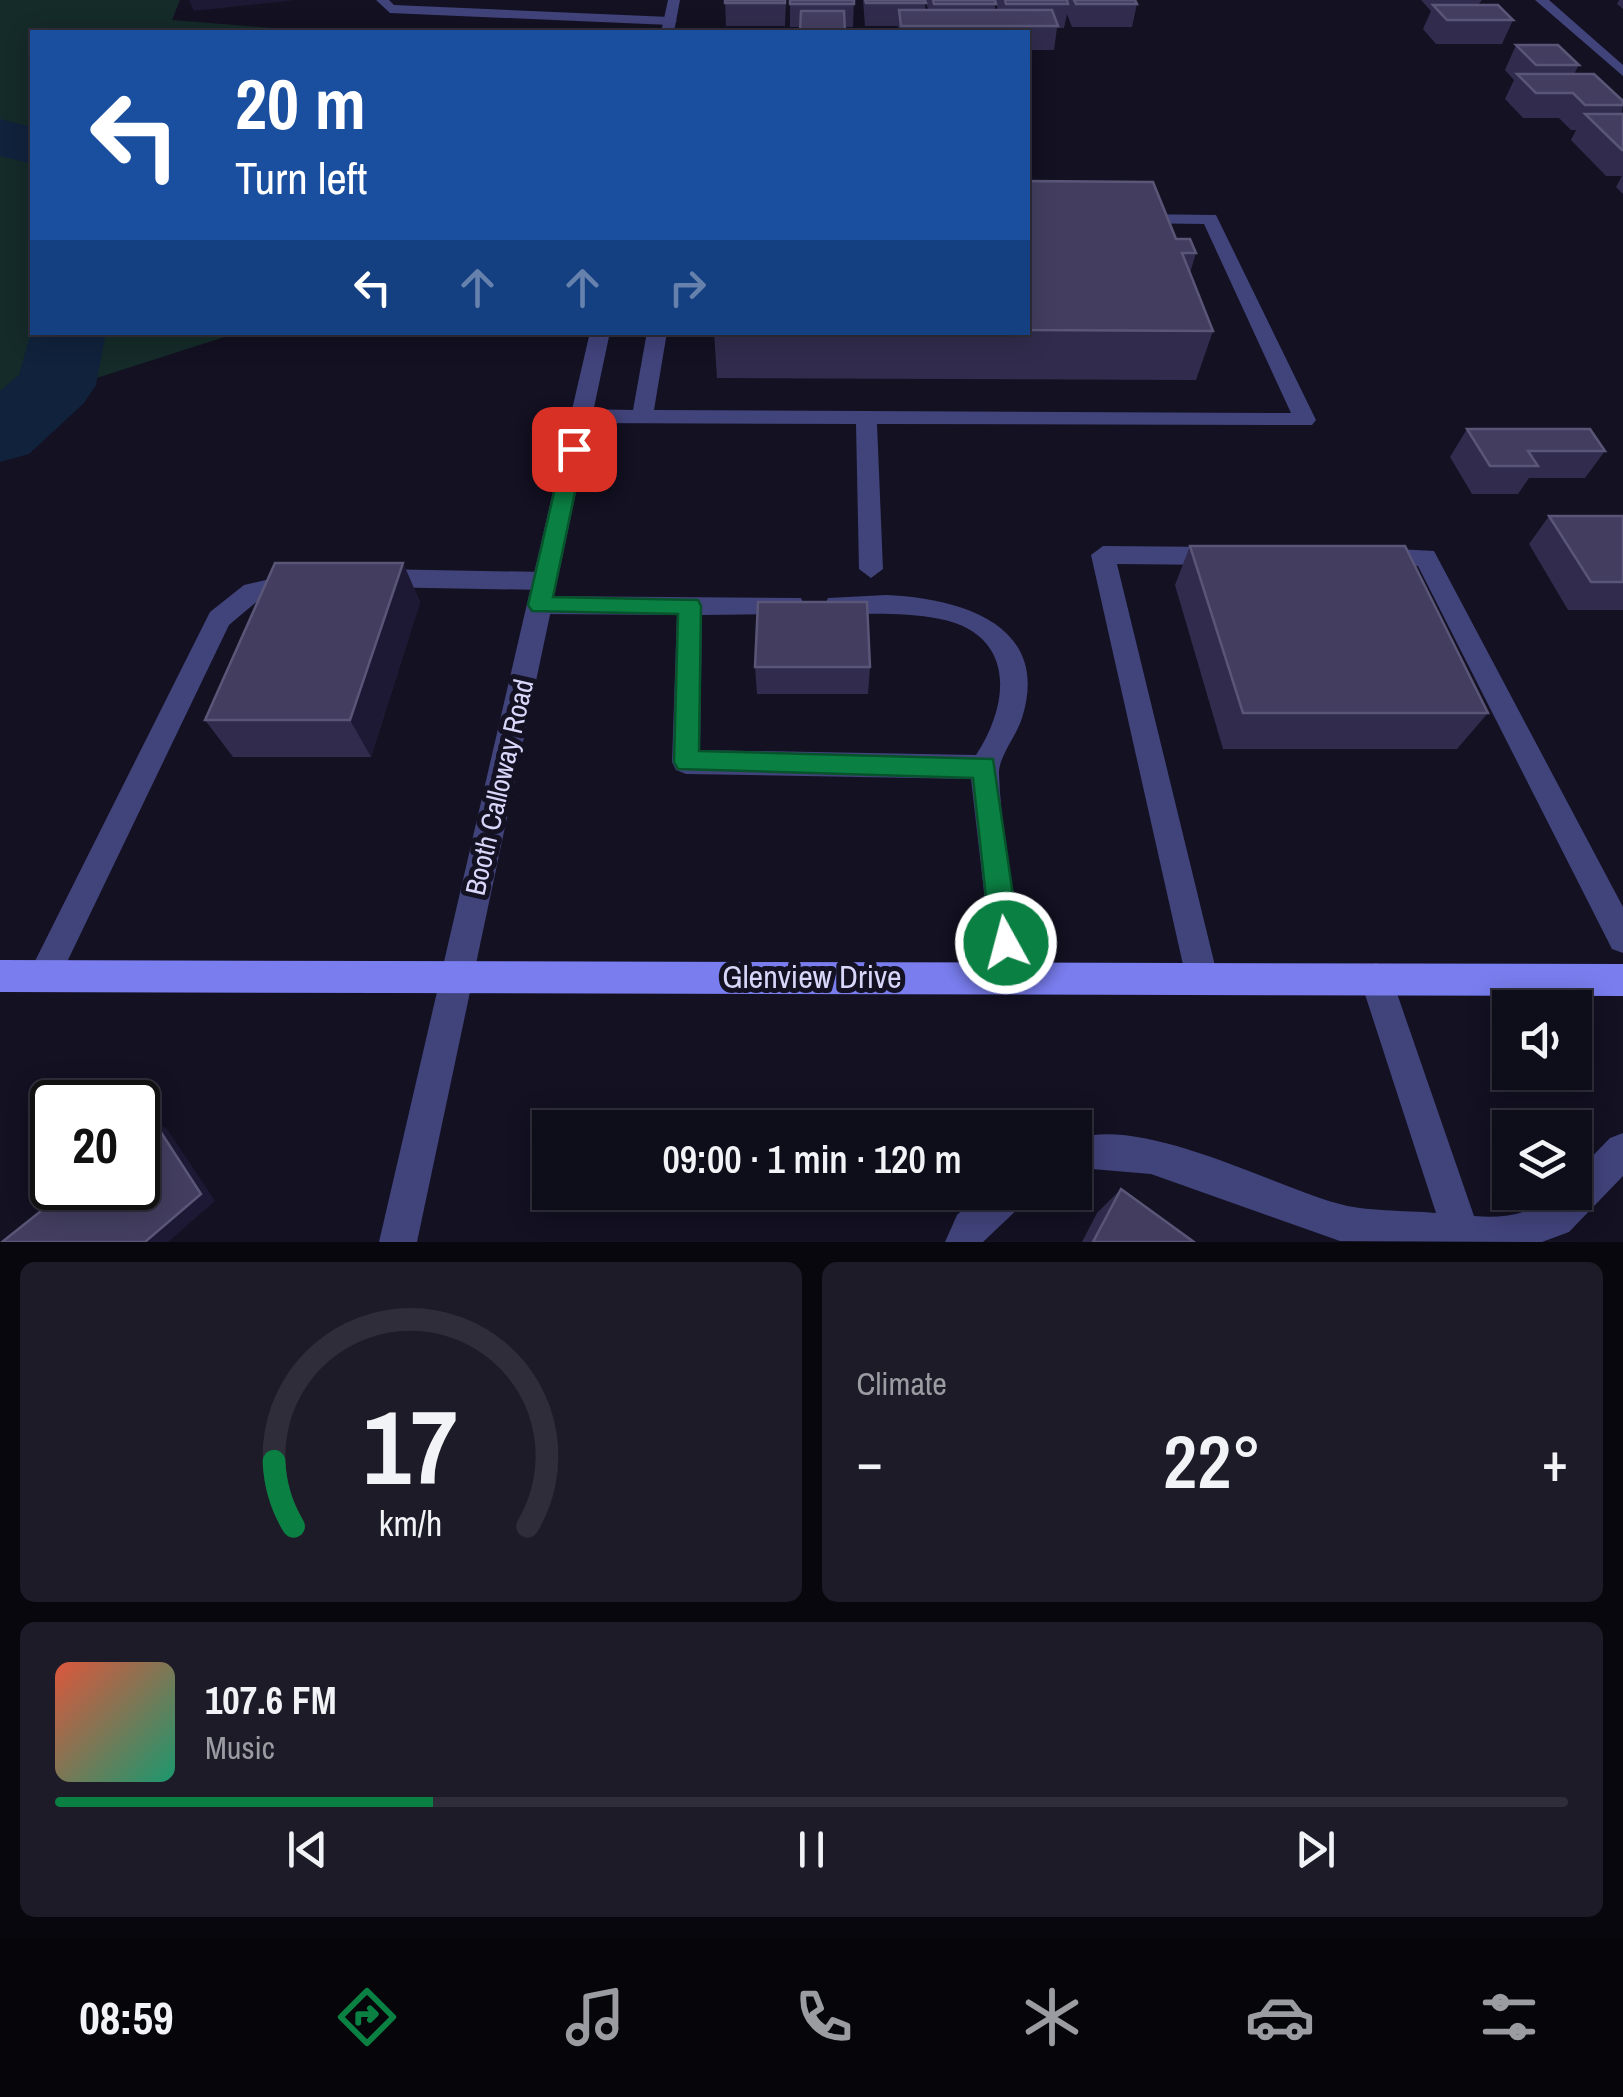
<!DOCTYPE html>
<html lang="en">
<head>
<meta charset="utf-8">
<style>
  body { margin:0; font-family:"Archivo Narrow",sans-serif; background:#1c1b27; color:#f1f3f6; height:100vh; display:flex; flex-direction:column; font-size:38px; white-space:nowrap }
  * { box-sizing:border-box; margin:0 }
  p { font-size:32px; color:#9b9ca2 }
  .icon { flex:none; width:55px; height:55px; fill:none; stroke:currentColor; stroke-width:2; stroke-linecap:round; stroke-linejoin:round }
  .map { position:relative; height:1242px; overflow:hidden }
  .drawer { display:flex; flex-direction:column; gap:20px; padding:20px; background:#08070e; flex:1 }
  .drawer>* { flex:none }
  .top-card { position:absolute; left:30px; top:30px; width:1000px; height:305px; border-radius:0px; box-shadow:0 5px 25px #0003,0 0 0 2px #2e2d39; background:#1a4fa0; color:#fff; overflow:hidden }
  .fabs { position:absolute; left:1492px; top:990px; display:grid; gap:20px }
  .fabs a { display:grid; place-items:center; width:100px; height:100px; border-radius:0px; background:#0e0d1a; box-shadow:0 5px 25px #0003,0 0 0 2px #2e2d39; font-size:50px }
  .speed { position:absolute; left:30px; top:1080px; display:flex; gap:20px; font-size:50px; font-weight:700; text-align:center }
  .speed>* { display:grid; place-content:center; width:130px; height:130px; border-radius:50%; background:#0e0d1a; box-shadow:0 5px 25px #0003,0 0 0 2px #2e2d39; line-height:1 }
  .speed .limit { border:5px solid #111; border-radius:15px; background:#fff; color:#111 }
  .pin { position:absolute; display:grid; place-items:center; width:85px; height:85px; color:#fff; margin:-42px; border-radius:20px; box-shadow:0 5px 15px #0006 }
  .me { position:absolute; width:110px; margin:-55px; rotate:353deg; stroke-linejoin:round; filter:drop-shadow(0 0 8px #0008) }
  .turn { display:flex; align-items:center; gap:35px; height:210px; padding:0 40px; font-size:45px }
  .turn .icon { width:130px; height:130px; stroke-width:2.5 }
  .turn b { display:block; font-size:70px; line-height:85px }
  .lanes { display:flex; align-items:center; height:95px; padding:0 40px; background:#0003; justify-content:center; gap:50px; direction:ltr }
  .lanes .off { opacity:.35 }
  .big { font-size:75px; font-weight:600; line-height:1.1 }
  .drawer .card { flex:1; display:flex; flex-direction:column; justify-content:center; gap:15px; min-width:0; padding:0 35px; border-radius:15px; background:#1c1b27 }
  .drawer .dial { align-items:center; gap:0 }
  .dial svg { height:260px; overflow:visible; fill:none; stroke:#2e2d39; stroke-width:7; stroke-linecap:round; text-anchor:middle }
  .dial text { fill:#f1f3f6; stroke:none }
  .song { display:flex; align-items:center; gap:30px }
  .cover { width:120px; height:120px; border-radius:15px; background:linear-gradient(135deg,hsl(10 70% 55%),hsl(160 70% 35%)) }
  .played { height:10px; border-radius:5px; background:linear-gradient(90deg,#0b8043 25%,#2e2d39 25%) }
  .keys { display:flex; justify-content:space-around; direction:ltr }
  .heat { display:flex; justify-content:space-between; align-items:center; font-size:55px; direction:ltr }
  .drawer .tiles { flex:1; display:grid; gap:20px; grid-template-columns:1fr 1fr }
  .card:last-child { grid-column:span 2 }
  .trip { position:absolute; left:532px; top:1110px; width:560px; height:100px; border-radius:0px; background:#0e0d1a; box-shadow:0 5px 25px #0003,0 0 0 2px #2e2d39; font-weight:600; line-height:100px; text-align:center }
  .dock { display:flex; height:160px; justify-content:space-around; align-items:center; background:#06050a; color:#9b9ca2 }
  .dock .icon { width:70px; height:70px }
  .dock .on { color:#0b8043 }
  .dock b { font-size:45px; color:#f1f3f6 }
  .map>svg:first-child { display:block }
  .green { fill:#152b29 }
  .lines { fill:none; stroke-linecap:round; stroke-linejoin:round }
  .river { fill:#10223c; fill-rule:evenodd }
  .service { fill:#41437b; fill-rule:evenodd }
  .minor { fill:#41437b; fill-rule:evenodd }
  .tertiary { fill:#41437b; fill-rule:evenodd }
  .secondary { fill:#797dee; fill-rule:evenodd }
  .wall { fill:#312c4d }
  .shaded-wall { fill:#1d1934 }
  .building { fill:#433e60; stroke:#5a5678; stroke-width:2.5 }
  .route { fill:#0b8043; stroke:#07532c; stroke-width:2.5 }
  .labels { text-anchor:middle; stroke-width:10; stroke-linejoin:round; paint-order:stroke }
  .street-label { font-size:28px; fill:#d8d7fa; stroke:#131122 }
  .near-street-label { font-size:32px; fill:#d8d7fa; stroke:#131122 }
</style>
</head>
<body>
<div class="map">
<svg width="1623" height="1242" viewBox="0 0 1623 1242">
  <rect width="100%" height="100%" fill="#131122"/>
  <polygon class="green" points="0,0 180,0 172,20 323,32 32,32 32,332 237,333 0,409"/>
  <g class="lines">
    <g class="river">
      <polygon points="0,119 32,127 32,164 0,156"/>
      <polygon points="32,329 32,332 106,332 96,385 84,403 29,454 0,462 0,391 19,375"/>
    </g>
    <g class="service">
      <polygon points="376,0 389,0 394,5 670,17 677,21 670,25 390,13"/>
      <polygon points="1136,214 1216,215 1316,420 1312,425 877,424 883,569 871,578 859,569 856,424 581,423 571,416 581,409 633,410 647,332 667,332 654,410 1291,413 1204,224 1130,223 1127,219"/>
      <polygon points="1103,546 1220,547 1232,556 1220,565 1117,564 1218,978 1213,989 1202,994 1191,989 1186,978 1091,555"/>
      <polygon points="1380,548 1434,551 1623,907 1623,953 1612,949 1418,566 1372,563 1368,557"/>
      <polygon points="375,569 545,572 557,581 545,590 375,587 363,578"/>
      <polygon points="296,573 305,576 308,582 305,588 260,599 229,625 55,987 44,992 33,987 28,976 33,965 210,612 244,585"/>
      <path d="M886,595C958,598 1052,623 1022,718C1017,735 998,757 999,774C1001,836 1018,914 1026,978L1021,989L1010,994L999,989L994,978L971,779L686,774L676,770L672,762L677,615L539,614L530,612L527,605L530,598L539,596L801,598L804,605L801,612L792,614L702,615L700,750L976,755C1011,702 1015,634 940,619C906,612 871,614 837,614L828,612L825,605L828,598Z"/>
      <path d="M1376,963L1387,968L1392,979L1474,1216C1503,1219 1535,1214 1556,1192H1575V1174L1610,1138L1623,1133V1176L1569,1232L1542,1242L1340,1241L1151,1174L1092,1169L1075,1175V1139C1142,1116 1267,1183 1336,1203C1366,1212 1404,1210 1436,1213L1360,979L1365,968Z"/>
      <polygon points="982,1192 1027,1192 1022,1205 983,1242 945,1242 957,1215"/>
    </g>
    <polygon class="minor" points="1535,0 1549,0 1623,65 1623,76"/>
    <g class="tertiary">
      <polygon points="668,0 680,0 674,32 661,32"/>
      <polygon points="590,332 610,332 417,1242 379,1242"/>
    </g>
    <polygon class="secondary" points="0,960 1623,964 1623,996 0,992"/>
  </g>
  <g class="wall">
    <polygon points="725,0 786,0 785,26 726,26"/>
    <polygon points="790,0 854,0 853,27 790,27"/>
    <polygon points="863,0 925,0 925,10 928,10 926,0 995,0 995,10 998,10 995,0 1135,0 1137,4 1132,27 1072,27 1067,14 1064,28 1057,28 1054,50 1028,50 1028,32 898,32 898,26 865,26"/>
    <polygon points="1421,0 1482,0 1478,5 1513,20 1502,44 1436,44 1423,29 1431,11"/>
    <polygon points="1619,0 1623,0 1623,9 1617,4"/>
    <polygon points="1516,45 1579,65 1574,74 1623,101 1622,114 1623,114 1623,194 1616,187 1622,176 1606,176 1571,140 1576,130 1571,130 1559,118 1523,118 1505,99 1514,80 1505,70"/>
    <polygon points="1028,181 1176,239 1196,253 1190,273 1213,331 1196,380 717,378 714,332 1028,332"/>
    <polygon points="1467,429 1605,451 1585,478 1529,478 1518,494 1472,494 1450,457"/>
    <polygon points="1549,516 1623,516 1623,610 1568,610 1529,544"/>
    <polygon points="1190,546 1488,713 1457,749 1223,749 1175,585"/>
    <polygon points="403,563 420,602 371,757 233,757 205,720"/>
    <polygon points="755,667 870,667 868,694 757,694"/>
    <polygon points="1121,1189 1194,1242 1082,1242 1097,1213"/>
  </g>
  <g class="shaded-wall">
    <polygon points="189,0 296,0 194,11"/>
    <polygon points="403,563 420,602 371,757 350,720"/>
    <polygon points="153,1120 167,1129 215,1201 168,1242 145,1242"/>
  </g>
  <g class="building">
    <rect x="725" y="0" width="60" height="3"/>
    <rect x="790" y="0" width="64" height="4"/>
    <polygon points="865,0 925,0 926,3 866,3"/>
    <polygon points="933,0 995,0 996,4 934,4"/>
    <polygon points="1005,0 1067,0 1068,4 1006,4"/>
    <polygon points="1074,0 1135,0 1137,4 1076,4"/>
    <polygon points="1433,5 1498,5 1513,20 1447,20"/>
    <polygon points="899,10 1052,10 1058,26 901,26"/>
    <polygon points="801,11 844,11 845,32 800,32"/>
    <polygon points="1516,45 1558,45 1579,65 1536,65"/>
    <polygon points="1517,74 1594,74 1623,101 1623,105 1585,105 1573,93 1536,93"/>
    <polygon points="1585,114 1623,114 1623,150 1622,150"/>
    <polygon points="1028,181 1153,182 1176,239 1190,239 1196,253 1182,253 1213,331 1028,330"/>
    <polygon points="1467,429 1590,429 1605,451 1528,451 1538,466 1490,466"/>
    <polygon points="1549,516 1623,516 1623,582 1591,582"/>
    <polygon points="1190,546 1405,546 1488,713 1243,713"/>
    <polygon points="275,563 403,563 350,720 205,720"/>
    <polygon points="758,602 867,602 870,667 755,667"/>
    <polygon points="153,1120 201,1194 145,1242 2,1242 70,1188 138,1188 138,1133"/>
    <polygon points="1121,1189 1194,1242 1093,1242"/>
  </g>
  <polygon class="route" points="574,443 584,449 553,597 698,600 701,606 699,751 993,759 1020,943 1016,952 1006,956 996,952 991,943 973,778 678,769 674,762 678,614 532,611 528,605 564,449"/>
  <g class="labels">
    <g class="street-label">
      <text transform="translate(499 787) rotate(-77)" y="10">Booth Calloway Road</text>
    </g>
    <g class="near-street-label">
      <text x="812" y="988">Glenview Drive</text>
    </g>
  </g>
</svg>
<div class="fabs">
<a><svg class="icon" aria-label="sound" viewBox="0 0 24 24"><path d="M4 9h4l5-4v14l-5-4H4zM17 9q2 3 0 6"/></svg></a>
<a><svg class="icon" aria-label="layers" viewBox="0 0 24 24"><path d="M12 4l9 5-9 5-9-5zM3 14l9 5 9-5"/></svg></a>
</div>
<div class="speed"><div class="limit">20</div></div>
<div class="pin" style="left:574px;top:449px;background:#d93025"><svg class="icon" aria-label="arrive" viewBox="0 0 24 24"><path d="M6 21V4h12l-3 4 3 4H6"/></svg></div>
<svg class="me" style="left:1006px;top:943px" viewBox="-20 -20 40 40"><circle r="17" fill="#0b8043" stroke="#fff" stroke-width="3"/><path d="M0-11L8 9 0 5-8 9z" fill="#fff"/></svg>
<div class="trip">09:00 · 1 min · 120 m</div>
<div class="top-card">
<div class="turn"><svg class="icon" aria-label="left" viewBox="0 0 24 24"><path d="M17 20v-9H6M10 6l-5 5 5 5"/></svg><div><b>20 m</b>Turn left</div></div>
<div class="lanes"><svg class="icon" aria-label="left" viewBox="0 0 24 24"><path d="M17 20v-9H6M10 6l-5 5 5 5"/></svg><svg class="icon off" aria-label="ahead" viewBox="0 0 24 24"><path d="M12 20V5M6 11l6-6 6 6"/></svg><svg class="icon off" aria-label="ahead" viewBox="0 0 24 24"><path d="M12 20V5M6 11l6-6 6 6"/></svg><svg class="icon off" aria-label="right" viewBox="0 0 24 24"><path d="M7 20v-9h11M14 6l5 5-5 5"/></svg></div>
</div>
</div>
<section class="drawer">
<div class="tiles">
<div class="card dial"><svg viewBox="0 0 100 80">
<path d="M14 69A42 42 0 1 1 86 69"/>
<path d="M14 69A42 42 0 0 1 8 49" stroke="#0b8043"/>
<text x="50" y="56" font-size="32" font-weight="700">17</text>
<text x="50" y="72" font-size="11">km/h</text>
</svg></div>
<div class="card"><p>Climate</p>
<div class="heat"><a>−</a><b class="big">22°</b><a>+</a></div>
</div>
<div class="card">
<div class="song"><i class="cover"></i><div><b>107.6 FM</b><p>Music</p></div></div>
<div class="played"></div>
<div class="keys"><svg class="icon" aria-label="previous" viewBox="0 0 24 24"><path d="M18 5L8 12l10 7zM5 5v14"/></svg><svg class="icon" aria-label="pause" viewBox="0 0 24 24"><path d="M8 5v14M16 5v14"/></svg><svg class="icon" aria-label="next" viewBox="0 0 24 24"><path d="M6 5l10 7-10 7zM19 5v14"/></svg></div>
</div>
</div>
</section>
<nav class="dock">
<b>08:59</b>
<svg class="icon on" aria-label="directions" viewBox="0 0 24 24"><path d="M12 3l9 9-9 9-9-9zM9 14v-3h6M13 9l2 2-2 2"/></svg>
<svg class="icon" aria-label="music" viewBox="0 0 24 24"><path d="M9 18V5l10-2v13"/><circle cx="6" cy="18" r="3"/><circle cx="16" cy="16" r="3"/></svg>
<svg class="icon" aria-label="phone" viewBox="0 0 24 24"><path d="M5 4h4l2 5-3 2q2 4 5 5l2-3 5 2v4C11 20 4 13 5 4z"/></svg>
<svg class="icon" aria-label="climate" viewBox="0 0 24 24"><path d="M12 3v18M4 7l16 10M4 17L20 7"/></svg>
<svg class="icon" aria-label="car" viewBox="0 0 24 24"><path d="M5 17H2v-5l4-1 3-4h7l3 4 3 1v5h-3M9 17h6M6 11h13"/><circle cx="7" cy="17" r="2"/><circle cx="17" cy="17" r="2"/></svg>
<svg class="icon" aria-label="filters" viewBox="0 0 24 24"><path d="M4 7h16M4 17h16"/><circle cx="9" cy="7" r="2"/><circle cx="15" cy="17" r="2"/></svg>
</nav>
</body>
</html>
